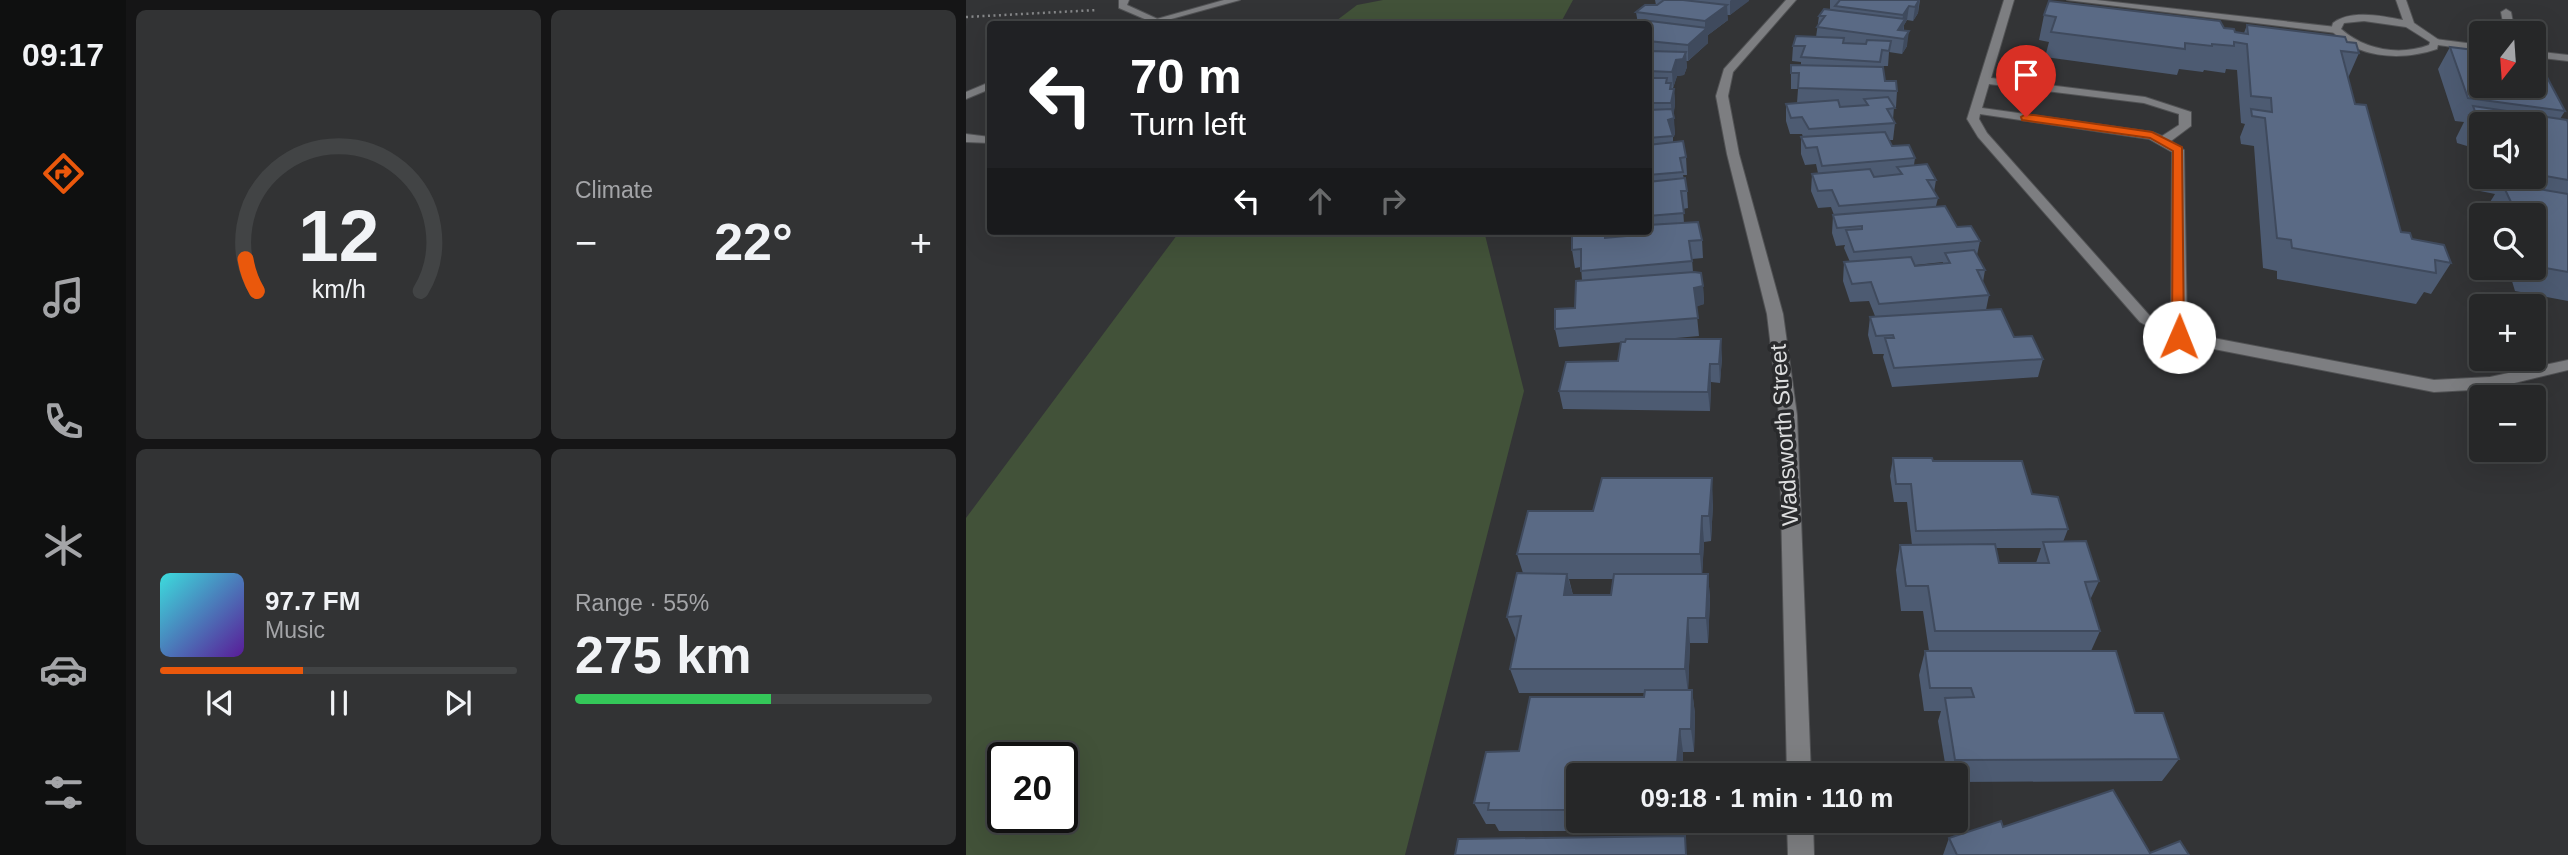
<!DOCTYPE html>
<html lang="en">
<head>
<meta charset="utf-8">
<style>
  body { margin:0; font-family:Helvetica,sans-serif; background:#323334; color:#f1f3f6; height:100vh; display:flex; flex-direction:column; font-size:26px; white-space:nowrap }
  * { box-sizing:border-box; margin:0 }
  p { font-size:23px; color:#a4a5a8 }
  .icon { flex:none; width:38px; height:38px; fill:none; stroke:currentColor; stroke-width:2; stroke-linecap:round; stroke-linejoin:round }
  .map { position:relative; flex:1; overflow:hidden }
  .side { display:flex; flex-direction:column; gap:10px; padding:10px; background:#151516; width:840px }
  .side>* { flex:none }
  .banner { position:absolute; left:21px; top:21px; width:665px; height:214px; border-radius:7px; box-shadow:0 7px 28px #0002,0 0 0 2px #424445; background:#202124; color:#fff; overflow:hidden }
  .needle { width:46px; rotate:197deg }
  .controls { position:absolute; left:1503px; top:21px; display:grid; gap:14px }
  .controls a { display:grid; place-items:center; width:77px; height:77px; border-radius:7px; background:#262728; box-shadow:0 7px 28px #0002,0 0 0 2px #424445; font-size:35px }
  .speed { position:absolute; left:21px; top:742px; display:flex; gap:14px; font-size:35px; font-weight:700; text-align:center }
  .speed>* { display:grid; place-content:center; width:91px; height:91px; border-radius:50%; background:#262728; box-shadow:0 7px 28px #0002,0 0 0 2px #424445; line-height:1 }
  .speed .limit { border:4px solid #111; border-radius:10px; background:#fff; color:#111 }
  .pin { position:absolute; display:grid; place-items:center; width:60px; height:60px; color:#fff; margin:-72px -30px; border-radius:50% 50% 50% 0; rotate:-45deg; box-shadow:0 0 7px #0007 }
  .pin .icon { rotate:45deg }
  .me { position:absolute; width:77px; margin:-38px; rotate:1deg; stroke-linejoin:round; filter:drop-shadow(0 0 5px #0008) }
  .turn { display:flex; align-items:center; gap:24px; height:147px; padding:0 28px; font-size:32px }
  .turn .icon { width:91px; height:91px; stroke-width:2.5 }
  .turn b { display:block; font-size:49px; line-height:60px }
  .lanes { display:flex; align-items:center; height:66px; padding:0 28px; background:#0003; justify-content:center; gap:35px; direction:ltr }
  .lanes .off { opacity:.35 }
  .big { font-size:52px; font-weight:600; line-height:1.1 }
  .side .card { flex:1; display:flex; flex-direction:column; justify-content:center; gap:10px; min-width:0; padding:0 24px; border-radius:10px; background:#323334 }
  .side .dial { align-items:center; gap:0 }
  .dial svg { height:182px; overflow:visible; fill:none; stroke:#424445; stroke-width:7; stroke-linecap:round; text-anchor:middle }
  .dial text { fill:#f1f3f6; stroke:none }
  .song { display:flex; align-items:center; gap:21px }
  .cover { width:84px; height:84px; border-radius:10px; background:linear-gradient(135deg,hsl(180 70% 55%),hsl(270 70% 35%)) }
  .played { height:7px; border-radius:4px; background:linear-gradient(90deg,#ea580c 40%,#424445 40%) }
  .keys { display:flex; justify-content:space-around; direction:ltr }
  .heat { display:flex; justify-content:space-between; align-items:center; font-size:38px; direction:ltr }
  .charge { height:10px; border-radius:5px; background:linear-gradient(90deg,#34c759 55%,#424445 0) }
  .side .tiles { flex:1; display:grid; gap:10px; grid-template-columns:repeat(2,1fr) }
  .trip { position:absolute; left:600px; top:763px; width:402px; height:70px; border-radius:7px; background:#262728; box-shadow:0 7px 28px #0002,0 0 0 2px #424445; font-weight:600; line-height:70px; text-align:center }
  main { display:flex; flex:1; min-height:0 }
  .tab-bar { display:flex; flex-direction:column; width:126px; justify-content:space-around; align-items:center; background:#0f1010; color:#a4a5a8 }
  .tab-bar .icon { width:49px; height:49px }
  .tab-bar .selected { color:#ea580c }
  .tab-bar b { font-size:32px; color:#f1f3f6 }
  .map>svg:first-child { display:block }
  .green { fill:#425239; fill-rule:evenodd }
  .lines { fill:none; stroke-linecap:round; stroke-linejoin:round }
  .lane-casing { stroke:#515254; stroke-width:2 }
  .street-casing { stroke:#515254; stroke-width:2 }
  .secondary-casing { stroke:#515254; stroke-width:2 }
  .path { stroke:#868789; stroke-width:2.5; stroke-dasharray:2 3.5; stroke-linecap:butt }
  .lane { fill:#7d7e81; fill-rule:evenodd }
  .street { fill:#7d7e81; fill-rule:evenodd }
  .secondary { fill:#7d7e81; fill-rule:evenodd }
  .wall { fill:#4d5b72; fill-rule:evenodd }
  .shaded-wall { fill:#3f4a5d }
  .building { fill:#5a6a85; stroke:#3f4a5d; stroke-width:2 }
  .route { fill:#ea580c; stroke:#983908; stroke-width:2 }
  .labels { text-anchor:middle; stroke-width:7; stroke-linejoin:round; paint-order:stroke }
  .street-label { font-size:23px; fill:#dddedf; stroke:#292a2c }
</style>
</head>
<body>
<main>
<nav class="tab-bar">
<b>09:17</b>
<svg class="icon selected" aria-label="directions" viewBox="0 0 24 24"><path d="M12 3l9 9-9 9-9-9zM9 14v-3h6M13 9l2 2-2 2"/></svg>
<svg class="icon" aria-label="music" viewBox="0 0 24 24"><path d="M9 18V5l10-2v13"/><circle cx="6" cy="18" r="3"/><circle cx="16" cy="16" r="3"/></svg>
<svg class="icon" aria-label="phone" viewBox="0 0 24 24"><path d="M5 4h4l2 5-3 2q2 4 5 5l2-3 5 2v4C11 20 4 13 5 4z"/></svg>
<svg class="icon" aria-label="climate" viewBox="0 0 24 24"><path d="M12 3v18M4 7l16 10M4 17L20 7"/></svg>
<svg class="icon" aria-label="car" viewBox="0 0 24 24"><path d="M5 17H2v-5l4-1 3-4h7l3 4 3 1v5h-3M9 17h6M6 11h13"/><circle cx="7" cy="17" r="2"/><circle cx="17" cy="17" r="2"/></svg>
<svg class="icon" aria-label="filters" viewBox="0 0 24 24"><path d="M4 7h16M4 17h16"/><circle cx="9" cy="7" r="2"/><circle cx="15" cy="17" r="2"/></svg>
</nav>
<section class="side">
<div class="tiles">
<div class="card dial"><svg viewBox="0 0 100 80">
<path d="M14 69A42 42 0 1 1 86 69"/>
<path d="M14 69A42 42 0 0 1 9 55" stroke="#ea580c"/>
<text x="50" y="56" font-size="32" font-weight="700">12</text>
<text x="50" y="72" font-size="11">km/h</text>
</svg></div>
<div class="card"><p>Climate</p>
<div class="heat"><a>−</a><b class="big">22°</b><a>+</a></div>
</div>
<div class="card">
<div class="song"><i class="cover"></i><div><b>97.7 FM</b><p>Music</p></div></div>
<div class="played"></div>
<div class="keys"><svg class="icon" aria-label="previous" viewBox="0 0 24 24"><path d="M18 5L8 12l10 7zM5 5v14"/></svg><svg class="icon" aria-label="pause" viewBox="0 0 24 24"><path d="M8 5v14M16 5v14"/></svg><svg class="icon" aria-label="next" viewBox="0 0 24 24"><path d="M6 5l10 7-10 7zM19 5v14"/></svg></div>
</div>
<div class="card"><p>Range · 55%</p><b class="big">275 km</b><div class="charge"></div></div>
</div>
</section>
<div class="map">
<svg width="1602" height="855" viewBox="0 0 1602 855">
  <rect width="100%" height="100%" fill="#333436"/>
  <g class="green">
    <polygon points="417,0 607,0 594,24 366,24 391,5"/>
    <path d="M214,231H518L558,391L439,855H0V518ZM37,758H96V817H37Z"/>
  </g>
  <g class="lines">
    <defs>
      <g id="lane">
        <polygon points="153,0 163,0 161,5 196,21 188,23 153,8"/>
        <path d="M1038,0H1048L1025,78L1179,97L1225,112V126L1205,141L1218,150L1221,333L1468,380L1524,377L1602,360V370L1524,389L1468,392L1207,341L1174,322L1012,137L1001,119ZM1023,84L1178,103L1213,114V125L1196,136L1186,132L1016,108ZM1014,114L1183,139L1206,152L1205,326L1184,316L1021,133L1013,119Z"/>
        <polygon points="1540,9 1545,12 1549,33 1539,33 1535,12"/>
        <polygon points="1469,39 1516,45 1516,51 1465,44 1464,42"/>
        <polygon points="1568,51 1602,55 1602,61 1568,57"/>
      </g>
      <g id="street">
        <polygon points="258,0 274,0 187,24 173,24"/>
        <polygon points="820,0 830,0 767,72 762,96 773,154 817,314 831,415 845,775 821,775 813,415 801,314 761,154 750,96 758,69"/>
        <polygon points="1101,0 1130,0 1370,27 1375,30 1370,33"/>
        <polygon points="24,82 24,89 0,99 0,92"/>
        <polygon points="0,134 24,137 24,143 0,142"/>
        <polygon points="821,821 847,821 848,855 822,855"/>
      </g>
      <path id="secondary" d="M1430,0H1440L1448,23L1473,40L1471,49C1436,61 1391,59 1365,30L1367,23C1384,9 1417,16 1437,20ZM1398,21L1440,27L1464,42L1463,45C1433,56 1399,50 1375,29L1378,23Z"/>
    </defs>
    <use href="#lane" class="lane-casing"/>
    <use href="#street" class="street-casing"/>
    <use href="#secondary" class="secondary-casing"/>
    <polyline class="path" points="0,17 131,10"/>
    <use href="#lane" class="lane"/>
    <use href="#street" class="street"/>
    <use href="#secondary" class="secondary"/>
  </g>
  <g class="wall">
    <polygon points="689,0 783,0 764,15 761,15 762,20 742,35 742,43 722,61 720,61 721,67 718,75 711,76 707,88 706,88 708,89 709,105 707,114 709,135 707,136 707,142 720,157 721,175 717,175 721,191 722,208 717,209 718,223 736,240 737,258 726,259 727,272 737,286 738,304 730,306 733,336 698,339 756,357 754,383 745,382 744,411 597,409 593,391 652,361 659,342 593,347 589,329 609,308 616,280 615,267 609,268 606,250 606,231 682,231 682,24 672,24 670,12 690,5"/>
    <path d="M864,0H954L952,13L947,21L941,20L938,25V31L941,46L936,54L923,52L922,66H915L919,81L931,91L930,107H928L927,120L929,123L927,140H923L926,146L949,158L948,165L970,180L968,192L972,198L970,206L991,227L1014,241L1011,255L1019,270L1017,282L1023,295L1020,310L1048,337L1077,359L1072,377L926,387L917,357L918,354H907L902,335L904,317L909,316L903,301L884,302L877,281L878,262H884L878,248L879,245L870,246L866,233L867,215H868L865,207L852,208L845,191L846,174L852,173L850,164L839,165L835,154V137H837L836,134H824L820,121V104L831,103L832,89H825V65H835V62L826,61L827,46L850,37L853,16L864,10ZM977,262V264L949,266V265Z"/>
    <polygon points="1078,15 1258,28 1269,32 1278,33 1281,25 1381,42 1393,53 1382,78 1389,104 1435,232 1485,263 1465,294 1458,292 1450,304 1311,279 1311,271 1297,268 1288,146 1275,144 1274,137 1279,124 1275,123 1271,70 1260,69 1259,73 1238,70 1237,72 1213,69 1211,75 1079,57 1083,42 1073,40"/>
    <path d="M1484,47L1599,111L1594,119L1602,123V301L1549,291L1542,268H1568V215H1524L1521,207L1529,194L1514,191L1507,187L1505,181L1510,173L1505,165L1503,159L1507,152H1503L1501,146L1491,143L1490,138L1498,122L1489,121L1472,69ZM1516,124H1568V177H1516Z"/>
    <path d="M927,458L967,461L1066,494L1102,529L1097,542L1133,581L1124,600L1134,631L1125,651L1169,713L1213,759L1196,781L990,782V775H981L972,721L975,711H958L953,675L959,651H963L957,611H935L930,570L934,545H946L941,502H928L924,476ZM1029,548H1075L1070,563H1033Z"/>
    <path d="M747,503L745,541L738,542L736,574H742L744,599L742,643H724L722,690H726L729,714L728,752H717L716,775H612V821H712V831H533L529,824H520L508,803L553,751L678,697L679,693H553L544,669L550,640L541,617L557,573L551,554L627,511ZM603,579H647L645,595H607Z"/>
    <polygon points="1037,827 1184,853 1223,855 977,855 983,838"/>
  </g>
  <g class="shaded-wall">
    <polygon points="765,0 783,0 783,1 764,15 764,1"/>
    <polygon points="953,0 952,13 947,21 949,7"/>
    <polygon points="761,5 762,20 742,35 742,43 722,61 722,45 739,29 739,21"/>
    <polygon points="943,6 941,20 938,25 937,34 932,30 936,24 937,15"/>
    <polygon points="943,31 941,46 936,54 938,39"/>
    <polygon points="720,52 721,67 718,75 711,76 707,88 706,72 710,60"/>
    <polygon points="705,83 706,97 708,89 709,105 707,119 708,118 709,135 704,136 702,120 706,119 704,89"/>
    <polygon points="737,286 738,304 730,307 728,288"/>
    <polygon points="755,339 756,357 754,383 753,364"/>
    <polygon points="744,364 745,382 744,411 742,392"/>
    <polygon points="746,478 747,503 745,541 743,516"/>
    <polygon points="736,516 738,542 736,579 734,554"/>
    <polygon points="601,574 608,599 598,595"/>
    <polygon points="742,574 744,599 742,643 740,618"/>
    <polygon points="722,618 724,643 722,693 719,669"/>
    <polygon points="726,690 729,714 728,752 725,729"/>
    <polygon points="714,729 717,752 716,775 710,775"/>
  </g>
  <g class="building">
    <polygon points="698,0 717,0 761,5 739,21 670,12 679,5 691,5"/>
    <polygon points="874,0 953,0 949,7 943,6 937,15 869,6"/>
    <polygon points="1083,1 1254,21 1258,28 1268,29 1269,32 1282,34 1281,25 1379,37 1381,42 1390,43 1393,53 1375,51 1389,104 1400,105 1435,232 1444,233 1446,239 1478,245 1485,263 1469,260 1470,273 1326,248 1325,240 1311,238 1299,118 1286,116 1285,109 1306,112 1305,98 1285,96 1281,44 1268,42 1268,46 1246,44 1246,46 1219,43 1219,49 1085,32 1090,17 1078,15"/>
    <polygon points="858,9 939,19 932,30 943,31 938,39 851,27 859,16 853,16"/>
    <polygon points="684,21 741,28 722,45 682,41 682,24 681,24"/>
    <polygon points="830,36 878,38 877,43 900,44 901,40 925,41 923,51 916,50 914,62 835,57 839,46 827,46"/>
    <polygon points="1484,47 1516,51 1516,86 1568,86 1568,59 1574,64 1599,111 1502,98"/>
    <polygon points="682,51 720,52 717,59 710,60 706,72 682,71"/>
    <polygon points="825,65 917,67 919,81 930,81 931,91 832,88 833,73 825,73"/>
    <polygon points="682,78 701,78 700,83 705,83 704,89 708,89 705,103 682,103"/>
    <polygon points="922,97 929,108 921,109 929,123 843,129 836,117 825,118 820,104 872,100 874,107 902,105 898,99"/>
    <polygon points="1507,106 1601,120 1602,123 1602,180 1568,174 1568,124 1516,124 1515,123 1505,120 1503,115 1510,114"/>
    <polygon points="706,109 708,118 702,120 707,136 682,138 682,110"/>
    <polygon points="919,132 926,146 943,145 949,158 856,166 851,147 840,148 835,137"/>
    <polygon points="717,141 720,157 714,158 717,172 682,175 682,145"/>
    <polygon points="961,164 970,180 961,180 972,198 873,206 866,190 852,191 846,174 904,169 908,177 936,174 931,167"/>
    <polygon points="719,178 721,191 715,191 718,213 682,216 682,182"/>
    <polygon points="1536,183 1602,194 1602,272 1568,266 1568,215 1551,215"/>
    <polygon points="979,206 991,227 1005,226 1014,241 888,252 880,230 896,229 896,226 871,228 867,215"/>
    <polygon points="732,222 736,240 723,241 726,261 615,271 615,249 606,250 606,231 639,231 639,238 671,235 670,231 682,231 682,225"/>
    <polygon points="1008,250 1019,270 1011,270 1023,295 913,304 905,282 886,284 878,262 945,257 949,266 984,263 979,253"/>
    <polygon points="728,272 735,273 737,286 728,288 732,318 589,329 589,309 609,308 610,281"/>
    <polygon points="1035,309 1048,337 1066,336 1077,359 928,368 919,338 928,338 927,335 910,336 904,317"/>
    <polygon points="660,339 755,339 753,364 744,364 742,392 593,391 600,362 652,361 655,342 659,342"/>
    <polygon points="927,458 966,458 967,461 1056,461 1066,494 1092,497 1102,529 950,531 945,484 930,484"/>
    <polygon points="636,478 746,478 743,516 736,516 734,554 551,554 562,511 627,511"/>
    <polygon points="1120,541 1133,581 1119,582 1134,631 969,631 962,586 940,586 934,545 1029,544 1033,563 1083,563 1077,542"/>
    <polygon points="551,573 601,574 598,595 645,595 648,574 742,574 740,618 722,618 719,669 544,669 555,616 541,617"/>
    <polygon points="959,651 1150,651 1169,713 1197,713 1213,759 989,760 979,698 1008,697 1005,688 964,688"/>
    <polygon points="679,690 726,690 725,729 714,729 710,775 612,775 612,810 522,810 523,803 508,803 520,752 553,751 564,697 678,697"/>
    <polygon points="1147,790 1184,853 1214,841 1223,855 991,855 983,838 1035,821 1037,827"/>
    <polygon points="719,836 720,855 489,855 492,839"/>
  </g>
  <polygon class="route" points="1060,114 1186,132 1216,147 1218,340 1208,340 1206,337 1207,151 1184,138 1056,120 1055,117"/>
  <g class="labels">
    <g class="street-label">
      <text transform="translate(818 435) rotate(-94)" y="8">Wadsworth Street</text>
    </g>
  </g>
</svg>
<div class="controls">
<a><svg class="needle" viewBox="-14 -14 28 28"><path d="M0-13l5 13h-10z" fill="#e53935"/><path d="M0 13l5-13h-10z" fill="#a4a5a8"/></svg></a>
<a><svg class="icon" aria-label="sound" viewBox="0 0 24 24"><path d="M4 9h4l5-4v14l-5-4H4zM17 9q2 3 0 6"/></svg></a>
<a><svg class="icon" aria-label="search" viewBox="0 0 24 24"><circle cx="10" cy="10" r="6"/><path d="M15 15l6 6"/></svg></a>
<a>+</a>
<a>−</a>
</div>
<div class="speed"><div class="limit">20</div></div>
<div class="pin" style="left:1060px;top:117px;background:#d93025"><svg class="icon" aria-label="arrive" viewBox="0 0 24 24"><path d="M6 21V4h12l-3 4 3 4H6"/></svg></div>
<svg class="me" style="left:1213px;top:337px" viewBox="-20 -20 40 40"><circle r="19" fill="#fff"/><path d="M0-13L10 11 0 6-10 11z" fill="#ea580c"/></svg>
<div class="trip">09:18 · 1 min · 110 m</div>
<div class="banner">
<div class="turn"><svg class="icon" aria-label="left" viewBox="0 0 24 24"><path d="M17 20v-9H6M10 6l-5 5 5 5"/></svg><div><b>70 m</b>Turn left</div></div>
<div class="lanes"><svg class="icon" aria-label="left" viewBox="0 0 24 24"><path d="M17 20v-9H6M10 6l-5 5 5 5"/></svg><svg class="icon off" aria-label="ahead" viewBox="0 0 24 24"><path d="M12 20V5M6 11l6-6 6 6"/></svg><svg class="icon off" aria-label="right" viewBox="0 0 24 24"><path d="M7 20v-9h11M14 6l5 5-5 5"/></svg></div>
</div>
</div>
</main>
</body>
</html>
